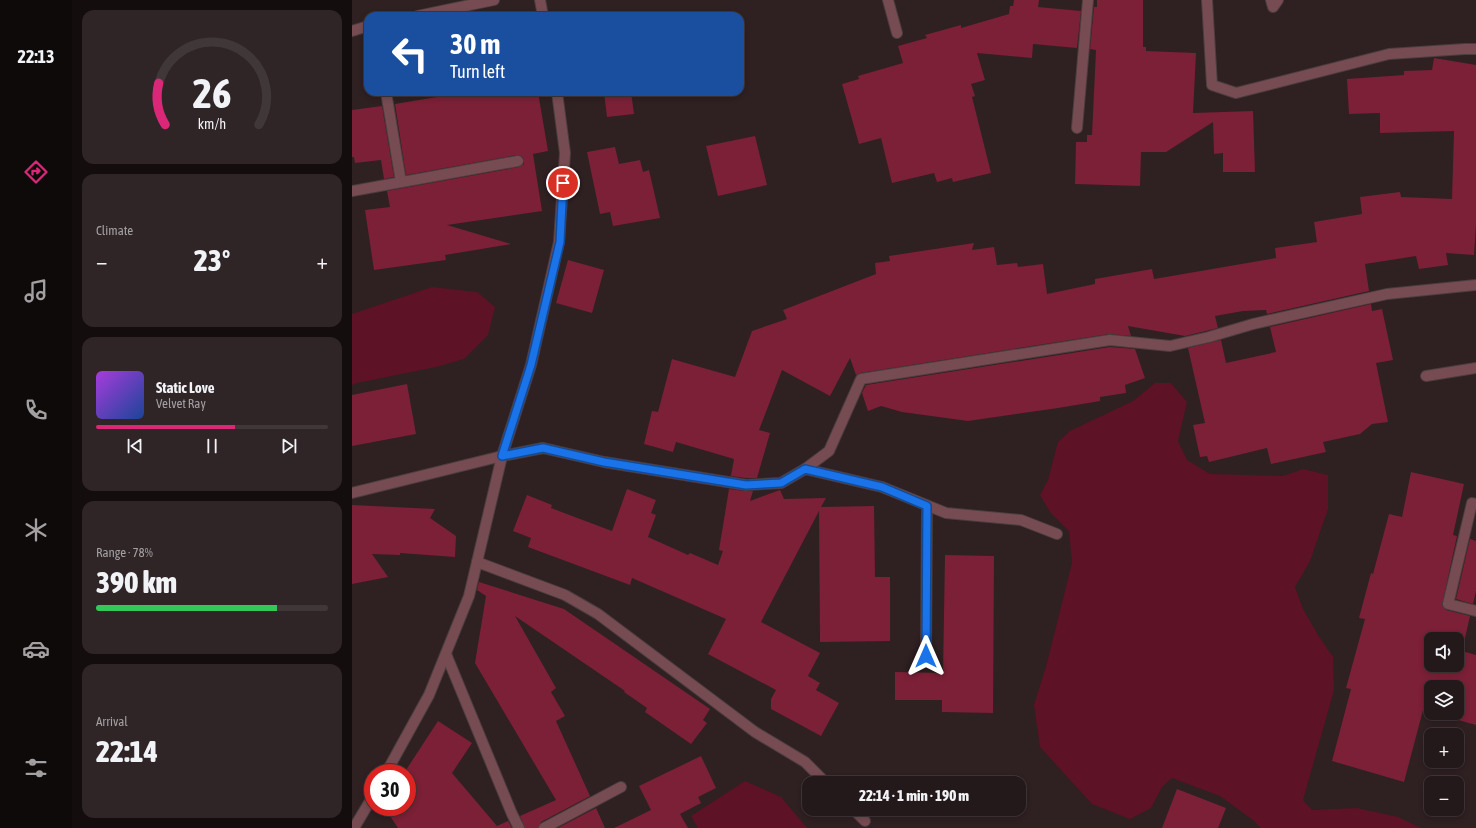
<!DOCTYPE html>
<html lang="en">
<head>
<meta charset="utf-8">
<style>
  body { margin:0; font-family:"Asap Condensed",sans-serif; background:#2f2527; color:#f1f3f6; height:100vh; display:flex; flex-direction:column; font-size:15px; white-space:nowrap }
  * { box-sizing:border-box; margin:0 }
  p { font-size:13px; color:#a3a0a2 }
  .icon { flex:none; width:22px; height:22px; fill:none; stroke:currentColor; stroke-width:2; stroke-linecap:round; stroke-linejoin:round }
  .map { position:relative; flex:1; overflow:hidden }
  .side { display:flex; flex-direction:column; gap:10px; padding:10px; background:#130d0e; width:280px }
  .side>* { flex:none }
  .guide { position:absolute; left:12px; top:12px; width:380px; height:84px; border-radius:12px; box-shadow:0 2px 6px #0003,0 0 0 1px #403739; background:#1a4fa0; color:#fff; overflow:hidden }
  .tools { position:absolute; left:1072px; top:632px; display:grid; gap:8px }
  .tools a { display:grid; place-items:center; width:40px; height:40px; border-radius:8px; background:#23181a; box-shadow:0 2px 6px #0003,0 0 0 1px #403739; font-size:20px }
  .speed { position:absolute; left:12px; top:764px; display:flex; gap:8px; font-size:20px; font-weight:700; text-align:center }
  .speed>* { display:grid; place-content:center; width:52px; height:52px; border-radius:50%; background:#23181a; box-shadow:0 2px 6px #0003,0 0 0 1px #403739; line-height:1 }
  .speed .limit { border:6px solid #d22; background:#fff; color:#111 }
  .pin { position:absolute; display:grid; place-items:center; width:34px; height:34px; color:#fff; margin:-17px; border:2px solid #fff; border-radius:50%; box-shadow:0 1px 4px #0007 }
  .me { position:absolute; width:44px; margin:-22px; rotate:0deg; stroke-linejoin:round; filter:drop-shadow(0 0 3px #0008) }
  .turn { display:flex; align-items:center; gap:14px; height:84px; padding:0 20px; font-size:18px }
  .turn .icon { width:52px; height:52px; stroke-width:2.5 }
  .turn b { display:block; font-size:28px; line-height:34px }
  .big { font-size:30px; font-weight:800; line-height:1.1 }
  .side .tile { flex:1; display:flex; flex-direction:column; justify-content:center; gap:6px; min-width:0; padding:0 14px; border-radius:12px; background:#2f2527 }
  .side .dial { align-items:center; gap:0 }
  .dial svg { height:104px; overflow:visible; fill:none; stroke:#403739; stroke-width:7; stroke-linecap:round; text-anchor:middle }
  .dial text { fill:#f1f3f6; stroke:none }
  .song { display:flex; align-items:center; gap:12px }
  .cover { width:48px; height:48px; border-radius:6px; background:linear-gradient(135deg,hsl(280 70% 55%),hsl(220 70% 35%)) }
  .played { height:4px; border-radius:2px; background:linear-gradient(90deg,#db2777 60%,#403739 60%) }
  .keys { display:flex; justify-content:space-around; direction:ltr }
  .heat { display:flex; justify-content:space-between; align-items:center; font-size:22px; direction:ltr }
  .charge { height:6px; border-radius:3px; background:linear-gradient(90deg,#34c759 78%,#403739 0) }
  .trip { position:absolute; left:450px; top:776px; width:224px; height:40px; border-radius:12px; background:#23181a; box-shadow:0 2px 6px #0003,0 0 0 1px #403739; font-weight:800; line-height:40px; text-align:center }
  main { display:flex; flex:1; min-height:0 }
  .menu { display:flex; flex-direction:column; width:72px; justify-content:space-around; align-items:center; background:#0e0a0a; color:#a3a0a2 }
  .menu .icon { width:28px; height:28px }
  .menu .on { color:#db2777 }
  .menu b { font-size:18px; color:#f1f3f6 }
  .map>svg:first-child { display:block }
  .green { fill:#5d1225 }
  .building { fill:#7b2036; fill-rule:evenodd }
  .lines { fill:none; stroke-linecap:round; stroke-linejoin:round }
  .lane-casing { stroke:#4c3d3f; stroke-width:12 }
  .street-casing { stroke:#4c3d3f; stroke-width:12 }
  .lane { stroke:#764c52; stroke-width:10 }
  .street { stroke:#764c52; stroke-width:10 }
  .route-casing { stroke:#114b97; stroke-width:10 }
  .route { stroke:#1a73e8; stroke-width:7 }
</style>
</head>
<body>
<main>
<nav class="menu">
<b>22:13</b>
<svg class="icon on" aria-label="directions" viewBox="0 0 24 24"><path d="M12 3l9 9-9 9-9-9zM9 14v-3h6M13 9l2 2-2 2"/></svg>
<svg class="icon" aria-label="music" viewBox="0 0 24 24"><path d="M9 18V5l10-2v13"/><circle cx="6" cy="18" r="3"/><circle cx="16" cy="16" r="3"/></svg>
<svg class="icon" aria-label="phone" viewBox="0 0 24 24"><path d="M5 4h4l2 5-3 2q2 4 5 5l2-3 5 2v4C11 20 4 13 5 4z"/></svg>
<svg class="icon" aria-label="climate" viewBox="0 0 24 24"><path d="M12 3v18M4 7l16 10M4 17L20 7"/></svg>
<svg class="icon" aria-label="car" viewBox="0 0 24 24"><path d="M5 17H2v-5l4-1 3-4h7l3 4 3 1v5h-3M9 17h6M6 11h13"/><circle cx="7" cy="17" r="2"/><circle cx="17" cy="17" r="2"/></svg>
<svg class="icon" aria-label="filters" viewBox="0 0 24 24"><path d="M4 7h16M4 17h16"/><circle cx="9" cy="7" r="2"/><circle cx="15" cy="17" r="2"/></svg>
</nav>
<section class="side">
<div class="tile dial"><svg viewBox="0 0 100 80">
<path d="M14 69A42 42 0 1 1 86 69"/>
<path d="M14 69A42 42 0 0 1 9 37" stroke="#db2777"/>
<text x="50" y="56" font-size="32" font-weight="700">26</text>
<text x="50" y="72" font-size="11">km/h</text>
</svg></div>
<div class="tile"><p>Climate</p>
<div class="heat"><a>−</a><b class="big">23°</b><a>+</a></div>
</div>
<div class="tile">
<div class="song"><i class="cover"></i><div><b>Static Love</b><p>Velvet Ray</p></div></div>
<div class="played"></div>
<div class="keys"><svg class="icon" aria-label="previous" viewBox="0 0 24 24"><path d="M18 5L8 12l10 7zM5 5v14"/></svg><svg class="icon" aria-label="pause" viewBox="0 0 24 24"><path d="M8 5v14M16 5v14"/></svg><svg class="icon" aria-label="next" viewBox="0 0 24 24"><path d="M6 5l10 7-10 7zM19 5v14"/></svg></div>
</div>
<div class="tile"><p>Range · 78%</p><b class="big">390 km</b><div class="charge"></div></div>
<div class="tile"><p>Arrival</p><b class="big">22:14</b></div>
</section>
<div class="map">
<svg width="1124" height="828" viewBox="0 0 1124 828">
  <rect width="100%" height="100%" fill="#2f2022"/>
  <g class="green">
    <polygon points="80,287 125,292 143,307 136,335 112,359 84,367 5,383 0,385 0,314"/>
    <polygon points="803,383 819,383 835,402 826,441 835,460 858,474 931,476 951,469 976,475 976,509 958,561 943,587 951,609 966,635 981,657 982,690 951,800 960,810 1005,808 1046,817 1069,828 909,828 901,820 868,796 820,778 810,787 799,808 778,819 740,804 688,747 682,705 695,663 720,563 717,531 698,512 688,495 696,480 706,442 718,431 781,401"/>
    <polygon points="393,781 429,797 455,828 346,828 339,816"/>
  </g>
  <g class="building">
    <polygon points="662,0 687,0 686,7 729,11 725,48 681,44 680,58 625,53 633,80 619,84 623,96 620,97 639,173 601,182 600,178 585,182 582,173 540,183 529,138 507,144 490,84 507,79 506,76 551,63 546,46 575,38 573,35 609,25 609,28 657,14 658,6 661,6"/>
    <polygon points="745,0 791,0 791,47 794,47 794,51 844,53 841,113 901,111 903,172 871,172 871,153 862,154 861,122 814,152 789,152 788,186 723,184 724,142 735,142 735,135 740,135 744,50 738,49 742,7 745,7"/>
    <polygon points="1082,58 1124,65 1124,224 1122,255 1094,253 1096,265 1067,269 1064,256 1013,264 1017,291 915,314 914,310 891,311 863,316 866,328 833,336 776,326 779,336 757,334 508,373 504,375 498,358 478,396 430,370 407,430 418,433 405,478 394,478 379,476 382,459 324,442 321,452 292,444 300,411 306,412 320,359 383,377 400,331 435,319 431,310 524,274 523,263 538,261 537,256 622,243 620,250 642,247 645,265 665,263 666,267 691,264 695,294 743,284 743,279 800,269 802,279 924,258 923,248 965,242 962,222 1010,214 1008,197 1048,192 1049,197 1100,199 1102,131 1028,133 1028,113 997,114 995,79 1052,75 1052,71 1080,70"/>
    <polygon points="131,92 186,92 196,151 181,154 190,211 95,225 159,244 93,255 94,260 22,270 13,210 38,207 35,191 167,167 172,164 171,157 165,155 54,175 43,104 109,93 109,96"/>
    <polygon points="252,92 279,92 282,114 255,117"/>
    <polygon points="30,106 42,177 32,179 29,160 3,163 2,157 0,157 0,110"/>
    <polygon points="403,136 415,185 366,196 354,146"/>
    <polygon points="263,147 267,164 288,160 291,172 297,170 308,218 261,226 258,212 248,214 235,152"/>
    <polygon points="216,260 252,270 240,313 204,303"/>
    <polygon points="1019,304 1020,311 1030,309 1041,360 1024,363 1036,422 1020,424 1008,434 971,442 974,452 919,464 915,448 857,462 855,456 848,457 841,425 853,423 836,348 869,340 874,363 924,352 918,327"/>
    <polygon points="758,347 783,349 793,378 773,385 774,393 748,397 748,401 706,408 616,421 550,412 529,406 516,411 510,393 514,385"/>
    <polygon points="55,384 64,434 0,446 0,395"/>
    <path d="M1059,472L1112,484L1101,535L1105,536L1090,605L1094,610L1118,616L1110,651L1124,655V725L1081,713H1105V687H1079V712L1071,710L1052,782L980,761L999,689L994,688L1013,619L1007,618L1019,573L1021,574L1037,514L1050,517ZM1079,639H1105V665H1079Z"/>
    <polygon points="275,489 304,500 299,513 304,515 296,537 336,555 338,553 366,565 371,551 367,550 377,489 393,491 401,491 398,501 428,490 432,499 474,498 469,507 522,506 523,577 538,577 538,641 468,642 467,511 409,622 468,653 456,676 468,683 464,690 487,703 469,736 419,709 419,699 424,690 356,654 374,619 280,578 278,585 176,547 179,538 161,531 175,495 200,505 199,508 260,531"/>
    <polygon points="0,505 83,509 78,518 104,536 103,557 48,553 48,555 20,554 36,577 0,584"/>
    <polygon points="1118,539 1124,541 1124,591 1121,604 1104,599"/>
    <polygon points="593,555 642,556 641,713 590,712 590,700 543,700 543,672 591,673"/>
    <polygon points="127,582 212,609 358,709 351,720 355,723 339,744 293,712 295,708 272,692 273,691 163,616 204,688 199,692 213,716 204,721 238,796 189,822 186,828 173,828 168,816 204,800 123,663 134,596 125,590"/>
    <polygon points="86,721 120,743 100,773 145,826 156,821 160,828 46,828 32,807 55,807 55,773 52,773"/>
    <polygon points="349,756 364,788 346,797 349,803 328,814 336,828 262,828 299,810 287,786"/>
    <polygon points="825,789 874,808 866,828 810,828"/>
    <polygon points="244,808 253,828 206,828"/>
  </g>
  <g class="lines">
    <defs>
      <polyline id="lane" points="919,0 921,7 926,0"/>
      <g id="street">
        <polyline points="188,0 191,16"/>
        <polyline points="536,0 545,33"/>
        <polyline points="855,0 860,85 884,93 1037,54 1113,49 1124,49"/>
        <polyline points="65,16 142,0"/>
        <polyline points="0,31 16,26"/>
        <polyline points="34,92 49,182"/>
        <polyline points="725,128 736,0"/>
        <polyline points="0,191 166,161"/>
        <polyline points="1074,376 1124,368"/>
        <polyline points="453,469 530,487 594,513 669,520 705,534"/>
        <polyline points="0,493 150,456 191,448 252,462 394,485 429,483 453,469 477,451 509,379 758,340 818,346 857,337 901,324 1035,294 1124,285"/>
        <polyline points="1124,504 1120,503 1096,604 1124,611"/>
        <polyline points="125,562 213,595 246,614 403,732 453,762 474,783"/>
        <polyline points="94,654 160,814 167,828"/>
        <polyline points="574,656 575,506"/>
        <polyline points="34,773 77,695 117,596 150,456 179,365 207,242 213,153 205,92"/>
        <polyline points="501,809 513,821"/>
        <polyline points="2,828 21,796"/>
        <polyline points="192,828 269,787"/>
      </g>
    </defs>
    <use href="#lane" class="lane-casing"/>
    <use href="#street" class="street-casing"/>
    <use href="#lane" class="lane"/>
    <use href="#street" class="street"/>
  </g>
  <g class="lines">
    <defs>
      <polyline id="route" points="211,183 208,242 179,365 150,456 191,448 252,462 394,485 429,483 453,469 530,487 575,506 574,656"/>
    </defs>
    <use href="#route" class="route-casing"/>
    <use href="#route" class="route"/>
  </g>
</svg>
<div class="tools">
<a><svg class="icon" aria-label="sound" viewBox="0 0 24 24"><path d="M4 9h4l5-4v14l-5-4H4zM17 9q2 3 0 6"/></svg></a>
<a><svg class="icon" aria-label="layers" viewBox="0 0 24 24"><path d="M12 4l9 5-9 5-9-5zM3 14l9 5 9-5"/></svg></a>
<a>+</a>
<a>−</a>
</div>
<div class="speed"><div class="limit">30</div></div>
<div class="pin" style="left:211px;top:183px;background:#d93025"><svg class="icon" aria-label="arrive" viewBox="0 0 24 24"><path d="M6 21V4h12l-3 4 3 4H6"/></svg></div>
<svg class="me" style="left:574px;top:656px" viewBox="-20 -20 40 40"><path d="M0-17L14 15 0 8-14 15z" fill="#1a73e8" stroke="#fff" stroke-width="4"/></svg>
<div class="trip">22:14 · 1 min · 190 m</div>
<div class="guide">
<div class="turn"><svg class="icon" aria-label="left" viewBox="0 0 24 24"><path d="M17 20v-9H6M10 6l-5 5 5 5"/></svg><div><b>30 m</b>Turn left</div></div>
</div>
</div>
</main>
</body>
</html>
